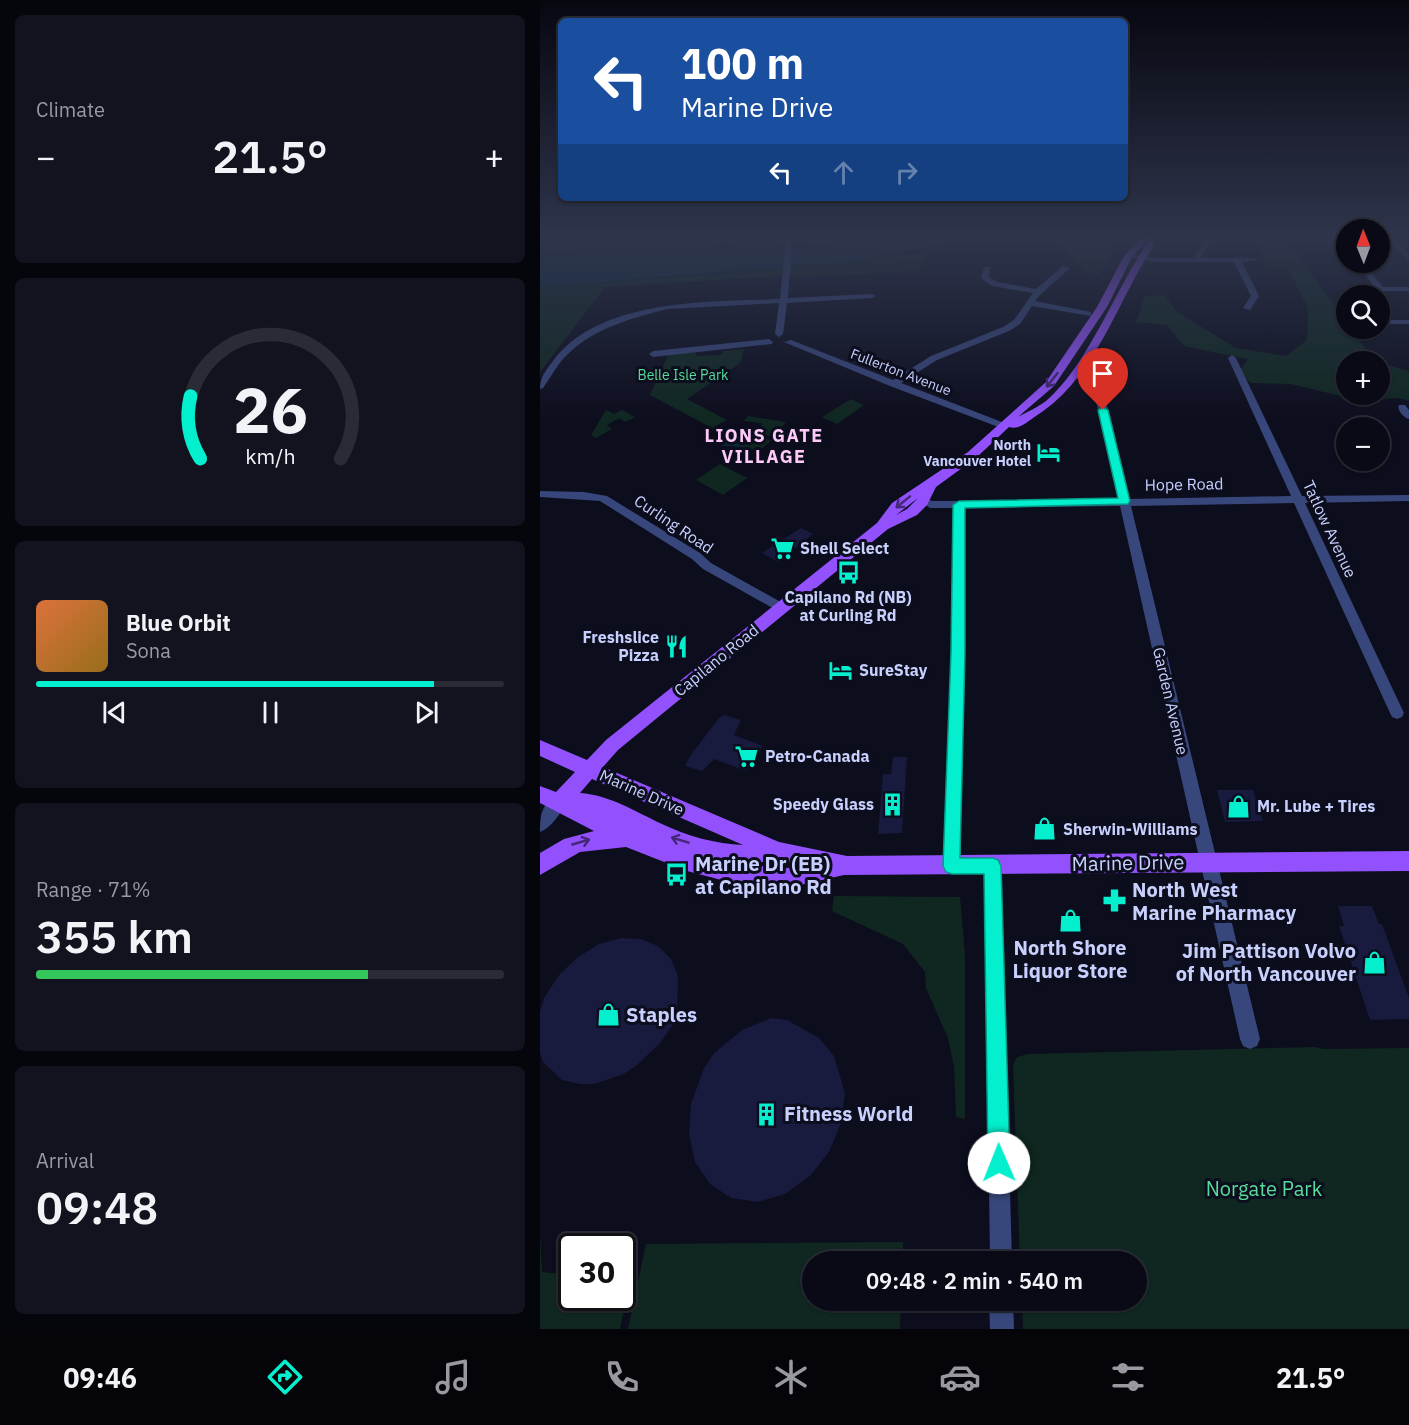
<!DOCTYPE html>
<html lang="en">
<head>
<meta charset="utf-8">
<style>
  body { margin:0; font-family:"IBM Plex Sans",sans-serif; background:#12131f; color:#f1f3f6; height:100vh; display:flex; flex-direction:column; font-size:22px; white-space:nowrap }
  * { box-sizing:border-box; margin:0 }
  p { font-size:20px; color:#999aa1 }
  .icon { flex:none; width:33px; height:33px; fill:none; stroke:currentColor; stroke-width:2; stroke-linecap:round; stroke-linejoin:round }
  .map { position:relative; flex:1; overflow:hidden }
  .sheet { display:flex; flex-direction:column; gap:15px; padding:15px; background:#05060c; width:540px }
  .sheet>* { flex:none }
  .guide { position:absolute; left:18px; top:18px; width:570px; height:183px; border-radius:9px; box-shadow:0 2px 4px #0004,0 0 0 2px #292b35; background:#1a4fa0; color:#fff; overflow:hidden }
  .needle { width:39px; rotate:359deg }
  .tools { position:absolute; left:796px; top:219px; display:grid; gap:12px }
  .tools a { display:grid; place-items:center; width:54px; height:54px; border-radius:50%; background:#090a16; box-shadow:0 2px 4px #0004,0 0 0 2px #292b35; font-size:30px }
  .speed { position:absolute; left:18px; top:1233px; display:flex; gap:12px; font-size:30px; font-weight:700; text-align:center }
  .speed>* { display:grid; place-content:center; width:78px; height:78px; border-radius:50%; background:#090a16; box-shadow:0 2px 4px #0004,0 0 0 2px #292b35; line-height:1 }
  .speed .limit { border:3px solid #111; border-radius:9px; background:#fff; color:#111 }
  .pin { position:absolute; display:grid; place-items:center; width:51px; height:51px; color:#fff; margin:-62px -26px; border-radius:50% 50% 50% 0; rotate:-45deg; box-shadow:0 0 6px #0007 }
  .pin .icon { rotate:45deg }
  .me { position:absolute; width:66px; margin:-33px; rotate:359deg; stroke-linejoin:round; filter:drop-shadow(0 0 4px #0008) }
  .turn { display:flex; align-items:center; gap:21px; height:126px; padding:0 24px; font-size:27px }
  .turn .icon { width:78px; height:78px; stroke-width:2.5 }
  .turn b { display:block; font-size:42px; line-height:51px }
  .lanes { display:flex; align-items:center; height:57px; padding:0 24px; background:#0003; justify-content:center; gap:30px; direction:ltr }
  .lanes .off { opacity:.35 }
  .big { font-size:45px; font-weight:600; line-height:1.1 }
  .sheet .widget { flex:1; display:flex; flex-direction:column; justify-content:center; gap:9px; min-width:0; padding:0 21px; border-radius:9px; background:#12131f }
  .sheet .dial { align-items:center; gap:0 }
  .dial svg { height:156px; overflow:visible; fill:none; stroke:#292b35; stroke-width:7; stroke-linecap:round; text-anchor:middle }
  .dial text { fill:#f1f3f6; stroke:none }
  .song { display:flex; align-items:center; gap:18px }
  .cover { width:72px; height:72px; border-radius:9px; background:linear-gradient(135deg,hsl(20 70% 55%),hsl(40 70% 35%)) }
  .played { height:6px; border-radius:3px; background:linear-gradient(90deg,#03efcd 85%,#292b35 85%) }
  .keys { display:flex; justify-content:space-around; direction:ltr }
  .heat { display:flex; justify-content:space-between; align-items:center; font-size:33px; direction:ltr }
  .charge { height:9px; border-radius:4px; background:linear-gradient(90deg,#34c759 71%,#292b35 0) }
  .trip { position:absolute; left:262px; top:1251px; width:345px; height:60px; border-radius:30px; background:#090a16; box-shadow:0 2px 4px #0004,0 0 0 2px #292b35; font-weight:600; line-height:60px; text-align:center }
  .dock { display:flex; height:96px; justify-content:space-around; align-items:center; background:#040409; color:#999aa1 }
  .dock .icon { width:42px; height:42px }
  .dock .on { color:#03efcd }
  .dock b { font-size:27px; color:#f1f3f6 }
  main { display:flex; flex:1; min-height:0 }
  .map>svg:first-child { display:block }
  .green { fill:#0f2720 }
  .water { fill:#0b2a3d }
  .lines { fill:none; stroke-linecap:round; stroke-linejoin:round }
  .stream-far1 { stroke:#0b2a3d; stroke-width:2 }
  .stream { stroke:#0b2a3d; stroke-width:3 }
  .building { fill:#181a3e }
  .minor { fill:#37467b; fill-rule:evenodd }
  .major { fill:#9251fc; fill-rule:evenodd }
  .oneway { stroke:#422876 }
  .route { fill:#03efcd; stroke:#029b85; stroke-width:1.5 }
  .labels { text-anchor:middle; stroke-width:6; stroke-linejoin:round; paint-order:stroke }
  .far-street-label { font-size:14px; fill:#c8d0fe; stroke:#0c0d1d }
  .far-park-label { font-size:14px; fill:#57dc9a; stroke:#0c0d1d }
  .far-poi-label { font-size:14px; font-weight:bold; fill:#c8d0fe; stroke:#0c0d1d; text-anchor:end }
  .street-label { font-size:16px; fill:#c8d0fe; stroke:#0c0d1d }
  .poi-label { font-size:16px; font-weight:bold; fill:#c8d0fe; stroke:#0c0d1d; text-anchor:start }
  .far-district-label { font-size:18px; font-weight:bold; letter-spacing:1.5px; fill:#fecaf8; stroke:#0c0d1d }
  .near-street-label { font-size:20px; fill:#c8d0fe; stroke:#0c0d1d }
  .near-poi-label { font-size:20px; font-weight:bold; fill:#c8d0fe; stroke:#0c0d1d; text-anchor:start }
  .near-park-label { font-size:20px; fill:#57dc9a; stroke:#0c0d1d }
</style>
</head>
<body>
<main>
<section class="sheet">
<div class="widget"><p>Climate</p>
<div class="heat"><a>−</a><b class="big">21.5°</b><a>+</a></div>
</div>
<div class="widget dial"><svg viewBox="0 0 100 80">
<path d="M14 69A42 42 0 1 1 86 69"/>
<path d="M14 69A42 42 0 0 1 9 37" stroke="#03efcd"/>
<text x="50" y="56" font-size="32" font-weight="700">26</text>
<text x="50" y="72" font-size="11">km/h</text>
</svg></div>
<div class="widget">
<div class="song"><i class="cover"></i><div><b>Blue Orbit</b><p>Sona</p></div></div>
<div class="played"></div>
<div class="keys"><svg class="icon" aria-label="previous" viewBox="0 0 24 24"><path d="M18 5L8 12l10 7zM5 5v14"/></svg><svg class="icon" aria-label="pause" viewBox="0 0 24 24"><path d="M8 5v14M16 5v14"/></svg><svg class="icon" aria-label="next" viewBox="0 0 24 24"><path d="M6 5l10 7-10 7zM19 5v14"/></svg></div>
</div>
<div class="widget"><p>Range · 71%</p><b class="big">355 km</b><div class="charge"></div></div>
<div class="widget"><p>Arrival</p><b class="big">09:48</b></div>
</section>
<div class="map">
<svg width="869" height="1329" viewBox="0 0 869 1329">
  <rect width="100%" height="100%" fill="#0c0d1d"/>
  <g class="green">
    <polygon points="0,238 234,238 230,241 153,249 0,253"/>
    <polygon points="263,238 343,238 276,247 263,246"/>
    <polygon points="514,238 577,238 569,261 559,275 546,272"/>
    <polygon points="722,238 745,238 807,323 807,328 811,329 834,361 807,362 807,394 840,394 840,363 869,371 869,401 858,398 817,400 751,384 711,383 699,372 708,359 644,346 627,325 596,322 605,296 624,295 637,312 696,348 746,356 767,340 768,308 748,269 725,266 719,245"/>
    <polygon points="241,241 240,251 0,259 0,255 151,251"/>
    <polygon points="385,253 379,271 264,277 247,276 65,287 0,372 0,287 185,273"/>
    <polygon points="204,349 200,363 147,399 187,420 172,428 110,395 129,354 156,352 156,356 181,355 184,351"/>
    <polygon points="311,399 324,405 297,424 282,417"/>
    <polygon points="66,410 74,414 82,410 95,417 85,422 79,418 67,425 72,429 56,438 51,435"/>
    <polygon points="208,416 246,422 235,437 224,435 221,423 204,421"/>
    <path d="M178,434H180L179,439L192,434L198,436L191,441C199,445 209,438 218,434L220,437L231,440L222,449H208L200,454L195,446H183L170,439Z"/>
    <polygon points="180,464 207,478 183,495 156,480"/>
    <polygon points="294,896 420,897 425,954 425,1119 416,1117 414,1066 408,1038 386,988 385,972 363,944 292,911"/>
    <polygon points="776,1047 783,1049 869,1048 869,1329 483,1329 482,1301 597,1300 597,1262 480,1261 473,1065 477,1057 488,1054"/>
    <polygon points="0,1234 2,1272 31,1275 32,1298 82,1298 83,1279 90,1280 80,1329 0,1329"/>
    <polygon points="363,1242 363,1261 273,1262 273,1300 361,1301 360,1329 88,1329 106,1244"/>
  </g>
  <polygon class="water" points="375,238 433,238 314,261 0,287 0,259 240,251 330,244"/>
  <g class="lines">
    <polyline class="stream-far1" points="226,244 226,256"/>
    <polyline class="stream" points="173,438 182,444 198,445 203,452"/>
  </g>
  <g class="building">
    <polygon points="261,528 273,534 238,562 222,553"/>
    <polygon points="184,715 201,720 194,735 223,746 206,771 174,759 162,771 145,766 150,756 179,718"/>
    <polygon points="353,757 367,757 362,833 338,834 343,774 351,774"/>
    <polygon points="677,790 713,790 723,821 685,822"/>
    <polygon points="798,906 832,906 839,924 842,924 869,998 869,1019 830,1020 799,926 804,926"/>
    <polygon points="81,938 101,939 118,946 131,959 138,976 137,1019 120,1043 97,1065 84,1074 54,1084 40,1084 22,1080 3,1062 0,1053 0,1011 5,996 20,974 38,957 59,944"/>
    <polygon points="231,1018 247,1020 279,1038 294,1056 305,1093 301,1123 289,1152 270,1176 245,1194 218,1202 191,1198 170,1184 155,1162 149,1134 151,1104 164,1068 174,1053 202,1030"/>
  </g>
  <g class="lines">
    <g class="minor">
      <path d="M246,238H252L248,298L332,294L336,296L332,298L247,303L243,334L239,337L235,334L239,303L127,309C93,318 54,328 28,354C18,363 11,377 3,388L0,389C0,377 6,370 13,361C60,298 170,302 240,299Z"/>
      <polygon points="667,238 673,238 660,258 714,258 718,260 702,262 719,296 710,310 703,308 711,296 694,262 615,262 584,256 588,254 615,258 653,258"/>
      <polygon points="795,238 801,238 807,245 807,252"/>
      <polygon points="847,238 854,238 869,254 869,260"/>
      <polygon points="815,262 822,262 843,287 869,287 869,291 838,291"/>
      <polygon points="523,266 530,268 501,294 495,301 551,312 551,316 492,306 480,324 469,331 397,360 361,383 467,424 467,428 461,428 350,386 244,342 251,340 353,380 391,356 463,327 474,320 493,293 452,286 441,278 444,267 450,267 449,277 457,282 496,289"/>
      <rect x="840" y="320" width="29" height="4"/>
      <polygon points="229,339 233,342 232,344 113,357 109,354 113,351"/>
      <polygon points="692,355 696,358 762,496 869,495 869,501 765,503 864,713 862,717 857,719 852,717 850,713 754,503 591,506 720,1039 717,1046 710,1049 703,1046 700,1039 580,506 425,508 425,652 420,866 418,872 412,874 406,872 404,866 411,652 413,508 390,508 380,501 385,498 392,501 419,501 578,499 554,392 545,381 533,375 533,371 539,371 551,377 564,392 589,499 751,496 688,358"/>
      <path d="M859,405H865L869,410V419C864,418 856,409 859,405Z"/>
      <polygon points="0,491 44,492 67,496 160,553 171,563 246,605 248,608 246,611 238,611 163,569 152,559 60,501 0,497"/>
      <path d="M18,796L24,798L26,803C21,813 11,828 0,832C0,817 1,802 18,796Z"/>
      <polygon points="453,858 459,860 461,866 472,1262 450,1262 445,866 447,860"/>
      <polygon points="449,1300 473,1300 474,1329 450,1329"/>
    </g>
    <path class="major" d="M601,238H610L592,257L567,307L514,386L478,417C487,412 498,407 506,401C548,365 576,288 608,242H614L615,244C576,302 556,380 493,418C486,423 478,430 469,427L437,457L396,487L387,505L377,515L348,529L78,750L63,767L239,842L307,856L869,851V871L304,875L243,889L185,881L147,871L86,847L40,852L0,875V853L24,839L54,831L0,803V786L16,792L35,772L0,756V740L47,760L66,740L337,523L352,503L428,452L506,382L557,307L584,256ZM378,498L367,509L356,515ZM52,779L203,845C176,844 147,836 122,824C96,812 70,795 40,793ZM237,860L261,865L243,869L208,864Z"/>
  </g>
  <defs><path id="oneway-shaft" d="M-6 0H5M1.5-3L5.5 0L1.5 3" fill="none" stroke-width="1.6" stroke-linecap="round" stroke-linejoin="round" transform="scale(1.5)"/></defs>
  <g class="oneway">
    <use href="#oneway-shaft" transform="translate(512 380) rotate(128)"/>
    <use href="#oneway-shaft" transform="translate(363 502) rotate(141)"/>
    <use href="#oneway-shaft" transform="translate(140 840) rotate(-163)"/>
    <use href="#oneway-shaft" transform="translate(41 842) rotate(-16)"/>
  </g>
  <linearGradient id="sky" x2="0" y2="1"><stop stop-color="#070710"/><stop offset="0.56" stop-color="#2e354c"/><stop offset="1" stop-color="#2e354c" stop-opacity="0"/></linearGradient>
  <rect width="869" height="424" fill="url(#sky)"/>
  <polygon class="route" points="563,407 568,410 590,501 588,504 425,508 425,652 420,858 453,858 458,860 461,866 470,1163 467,1171 459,1174 452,1171 448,1163 444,874 412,874 406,872 403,866 411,652 413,505 419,501 578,498 558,410"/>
  <defs>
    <symbol id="hotel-bare" viewBox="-9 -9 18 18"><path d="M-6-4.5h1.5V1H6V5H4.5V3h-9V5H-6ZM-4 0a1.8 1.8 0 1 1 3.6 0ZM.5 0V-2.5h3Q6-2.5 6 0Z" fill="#03efcd" stroke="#0c0d1d" stroke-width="2.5" paint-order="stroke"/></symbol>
    <symbol id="supermarket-bare" viewBox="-9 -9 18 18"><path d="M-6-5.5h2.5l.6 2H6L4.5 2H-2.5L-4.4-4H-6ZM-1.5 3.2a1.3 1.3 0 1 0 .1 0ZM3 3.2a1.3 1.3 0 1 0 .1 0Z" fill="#03efcd" stroke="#0c0d1d" stroke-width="2.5" paint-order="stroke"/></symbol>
    <symbol id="bus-bare" viewBox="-9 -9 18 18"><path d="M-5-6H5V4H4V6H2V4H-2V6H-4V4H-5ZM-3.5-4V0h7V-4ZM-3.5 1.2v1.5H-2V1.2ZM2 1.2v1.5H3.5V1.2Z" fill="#03efcd" stroke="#0c0d1d" stroke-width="2.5" paint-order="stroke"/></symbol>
    <symbol id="restaurant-bare" viewBox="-9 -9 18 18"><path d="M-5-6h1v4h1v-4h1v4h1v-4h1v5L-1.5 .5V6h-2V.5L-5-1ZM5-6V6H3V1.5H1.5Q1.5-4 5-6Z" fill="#03efcd" stroke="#0c0d1d" stroke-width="2.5" paint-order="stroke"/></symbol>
    <symbol id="building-bare" viewBox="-9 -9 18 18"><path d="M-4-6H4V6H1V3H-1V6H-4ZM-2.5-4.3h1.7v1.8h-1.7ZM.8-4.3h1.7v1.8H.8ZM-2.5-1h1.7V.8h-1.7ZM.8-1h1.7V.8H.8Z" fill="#03efcd" stroke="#0c0d1d" stroke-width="2.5" paint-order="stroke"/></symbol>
    <symbol id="shop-bare" viewBox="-9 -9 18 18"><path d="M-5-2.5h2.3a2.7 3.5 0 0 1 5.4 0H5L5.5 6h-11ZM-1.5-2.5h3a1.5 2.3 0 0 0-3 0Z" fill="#03efcd" stroke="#0c0d1d" stroke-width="2.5" paint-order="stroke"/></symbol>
    <symbol id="pharmacy-bare" viewBox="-9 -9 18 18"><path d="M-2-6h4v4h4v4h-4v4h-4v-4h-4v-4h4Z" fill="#03efcd" stroke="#0c0d1d" stroke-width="2.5" paint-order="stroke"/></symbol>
  </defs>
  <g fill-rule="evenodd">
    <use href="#hotel-bare" x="492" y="436" width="33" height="33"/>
    <use href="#supermarket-bare" x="226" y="532" width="33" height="33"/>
    <use href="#bus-bare" x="292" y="556" width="33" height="33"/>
    <use href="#restaurant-bare" x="120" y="630" width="33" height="33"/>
    <use href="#hotel-bare" x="284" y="654" width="33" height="33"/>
    <use href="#supermarket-bare" x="190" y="740" width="33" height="33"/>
    <use href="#building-bare" x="336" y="788" width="33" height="33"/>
    <use href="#shop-bare" x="682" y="790" width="33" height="33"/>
    <use href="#shop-bare" x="488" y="812" width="33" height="33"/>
    <use href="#bus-bare" x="120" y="858" width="33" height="33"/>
    <use href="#pharmacy-bare" x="558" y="884" width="33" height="33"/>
    <use href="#shop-bare" x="514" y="904" width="33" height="33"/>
    <use href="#shop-bare" x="818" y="946" width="33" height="33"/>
    <use href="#shop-bare" x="52" y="998" width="33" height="33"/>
    <use href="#building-bare" x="210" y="1098" width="33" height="33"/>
  </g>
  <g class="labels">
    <g class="far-street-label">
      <text transform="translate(361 372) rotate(21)" y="5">Fullerton Avenue</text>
    </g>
    <g class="far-park-label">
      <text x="143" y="380">Belle Isle Park</text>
    </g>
    <g class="far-poi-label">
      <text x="491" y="450">North<tspan x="491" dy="16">Vancouver Hotel</tspan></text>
    </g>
    <g class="street-label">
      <text transform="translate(644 484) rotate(-1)" y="6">Hope Road</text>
      <text transform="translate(134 524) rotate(34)" y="6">Curling Road</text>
      <text transform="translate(790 529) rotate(65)" y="6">Tatlow Avenue</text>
      <text transform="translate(176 660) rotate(-39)" y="6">Capilano Road</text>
      <text transform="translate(631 701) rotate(77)" y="6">Garden Avenue</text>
      <text transform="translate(102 792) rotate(24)" y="6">Marine Drive</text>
    </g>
    <g class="poi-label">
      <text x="260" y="554">Shell Select</text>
      <text x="308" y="603" text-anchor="middle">Capilano Rd (NB)<tspan x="308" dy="18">at Curling Rd</tspan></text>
      <text x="119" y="643" text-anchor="end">Freshslice<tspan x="119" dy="18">Pizza</tspan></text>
      <text x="319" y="676">SureStay</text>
      <text x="225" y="762">Petro-Canada</text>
      <text x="334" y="810" text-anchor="end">Speedy Glass</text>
      <text x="717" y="812">Mr. Lube + Tires</text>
      <text x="523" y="835">Sherwin-Williams</text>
    </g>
    <g class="far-district-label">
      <text x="224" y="442">LIONS GATE<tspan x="224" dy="21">VILLAGE</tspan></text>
    </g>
    <g class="near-street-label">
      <text transform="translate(588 863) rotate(-1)" y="7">Marine Drive</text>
    </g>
    <g class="near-poi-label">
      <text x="155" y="871">Marine Dr (EB)<tspan x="155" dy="23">at Capilano Rd</tspan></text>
      <text x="592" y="897">North West<tspan x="592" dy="23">Marine Pharmacy</tspan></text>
      <text x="530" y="955" text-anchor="middle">North Shore<tspan x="530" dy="23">Liquor Store</tspan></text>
      <text x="816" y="958" text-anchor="end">Jim Pattison Volvo<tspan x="816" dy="23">of North Vancouver</tspan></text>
      <text x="86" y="1022">Staples</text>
      <text x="244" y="1121">Fitness World</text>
    </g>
    <g class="near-park-label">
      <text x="724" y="1196">Norgate Park</text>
    </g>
  </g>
</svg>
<div class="tools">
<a><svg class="needle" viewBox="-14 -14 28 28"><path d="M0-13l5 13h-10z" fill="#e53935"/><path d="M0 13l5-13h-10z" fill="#999aa1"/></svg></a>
<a><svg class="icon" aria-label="search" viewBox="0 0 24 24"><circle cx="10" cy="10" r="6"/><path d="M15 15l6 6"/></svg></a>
<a>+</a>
<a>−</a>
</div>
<div class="speed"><div class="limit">30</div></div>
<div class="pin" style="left:563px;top:410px;background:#d93025"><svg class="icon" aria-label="arrive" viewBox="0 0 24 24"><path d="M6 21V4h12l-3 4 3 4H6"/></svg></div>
<svg class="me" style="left:459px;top:1163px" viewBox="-20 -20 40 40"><circle r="19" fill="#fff"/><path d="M0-13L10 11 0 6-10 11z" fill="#03efcd"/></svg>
<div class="trip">09:48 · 2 min · 540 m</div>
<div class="guide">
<div class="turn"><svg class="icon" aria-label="left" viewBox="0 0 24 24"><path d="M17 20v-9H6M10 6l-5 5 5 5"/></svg><div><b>100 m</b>Marine Drive</div></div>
<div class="lanes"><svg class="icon" aria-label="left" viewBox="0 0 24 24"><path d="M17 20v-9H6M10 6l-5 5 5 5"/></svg><svg class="icon off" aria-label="ahead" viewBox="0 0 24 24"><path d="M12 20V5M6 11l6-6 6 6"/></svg><svg class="icon off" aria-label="right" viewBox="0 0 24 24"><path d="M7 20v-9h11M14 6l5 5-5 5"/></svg></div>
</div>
</div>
</main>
<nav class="dock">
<b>09:46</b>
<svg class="icon on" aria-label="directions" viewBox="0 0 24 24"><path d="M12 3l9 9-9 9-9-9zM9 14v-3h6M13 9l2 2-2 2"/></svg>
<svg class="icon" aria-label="music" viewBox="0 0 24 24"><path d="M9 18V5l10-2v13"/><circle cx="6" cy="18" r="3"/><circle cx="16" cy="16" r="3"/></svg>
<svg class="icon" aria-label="phone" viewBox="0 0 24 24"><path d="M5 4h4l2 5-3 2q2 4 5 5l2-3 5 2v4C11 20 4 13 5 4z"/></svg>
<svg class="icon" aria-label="climate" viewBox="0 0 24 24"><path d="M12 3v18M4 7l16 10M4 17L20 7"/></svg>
<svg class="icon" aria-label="car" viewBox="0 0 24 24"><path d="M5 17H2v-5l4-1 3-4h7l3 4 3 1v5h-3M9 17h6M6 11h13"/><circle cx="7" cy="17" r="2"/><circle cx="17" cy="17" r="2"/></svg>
<svg class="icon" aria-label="filters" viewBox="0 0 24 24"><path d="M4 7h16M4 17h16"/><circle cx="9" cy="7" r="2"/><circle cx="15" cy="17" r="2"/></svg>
<b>21.5°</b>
</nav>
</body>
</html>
